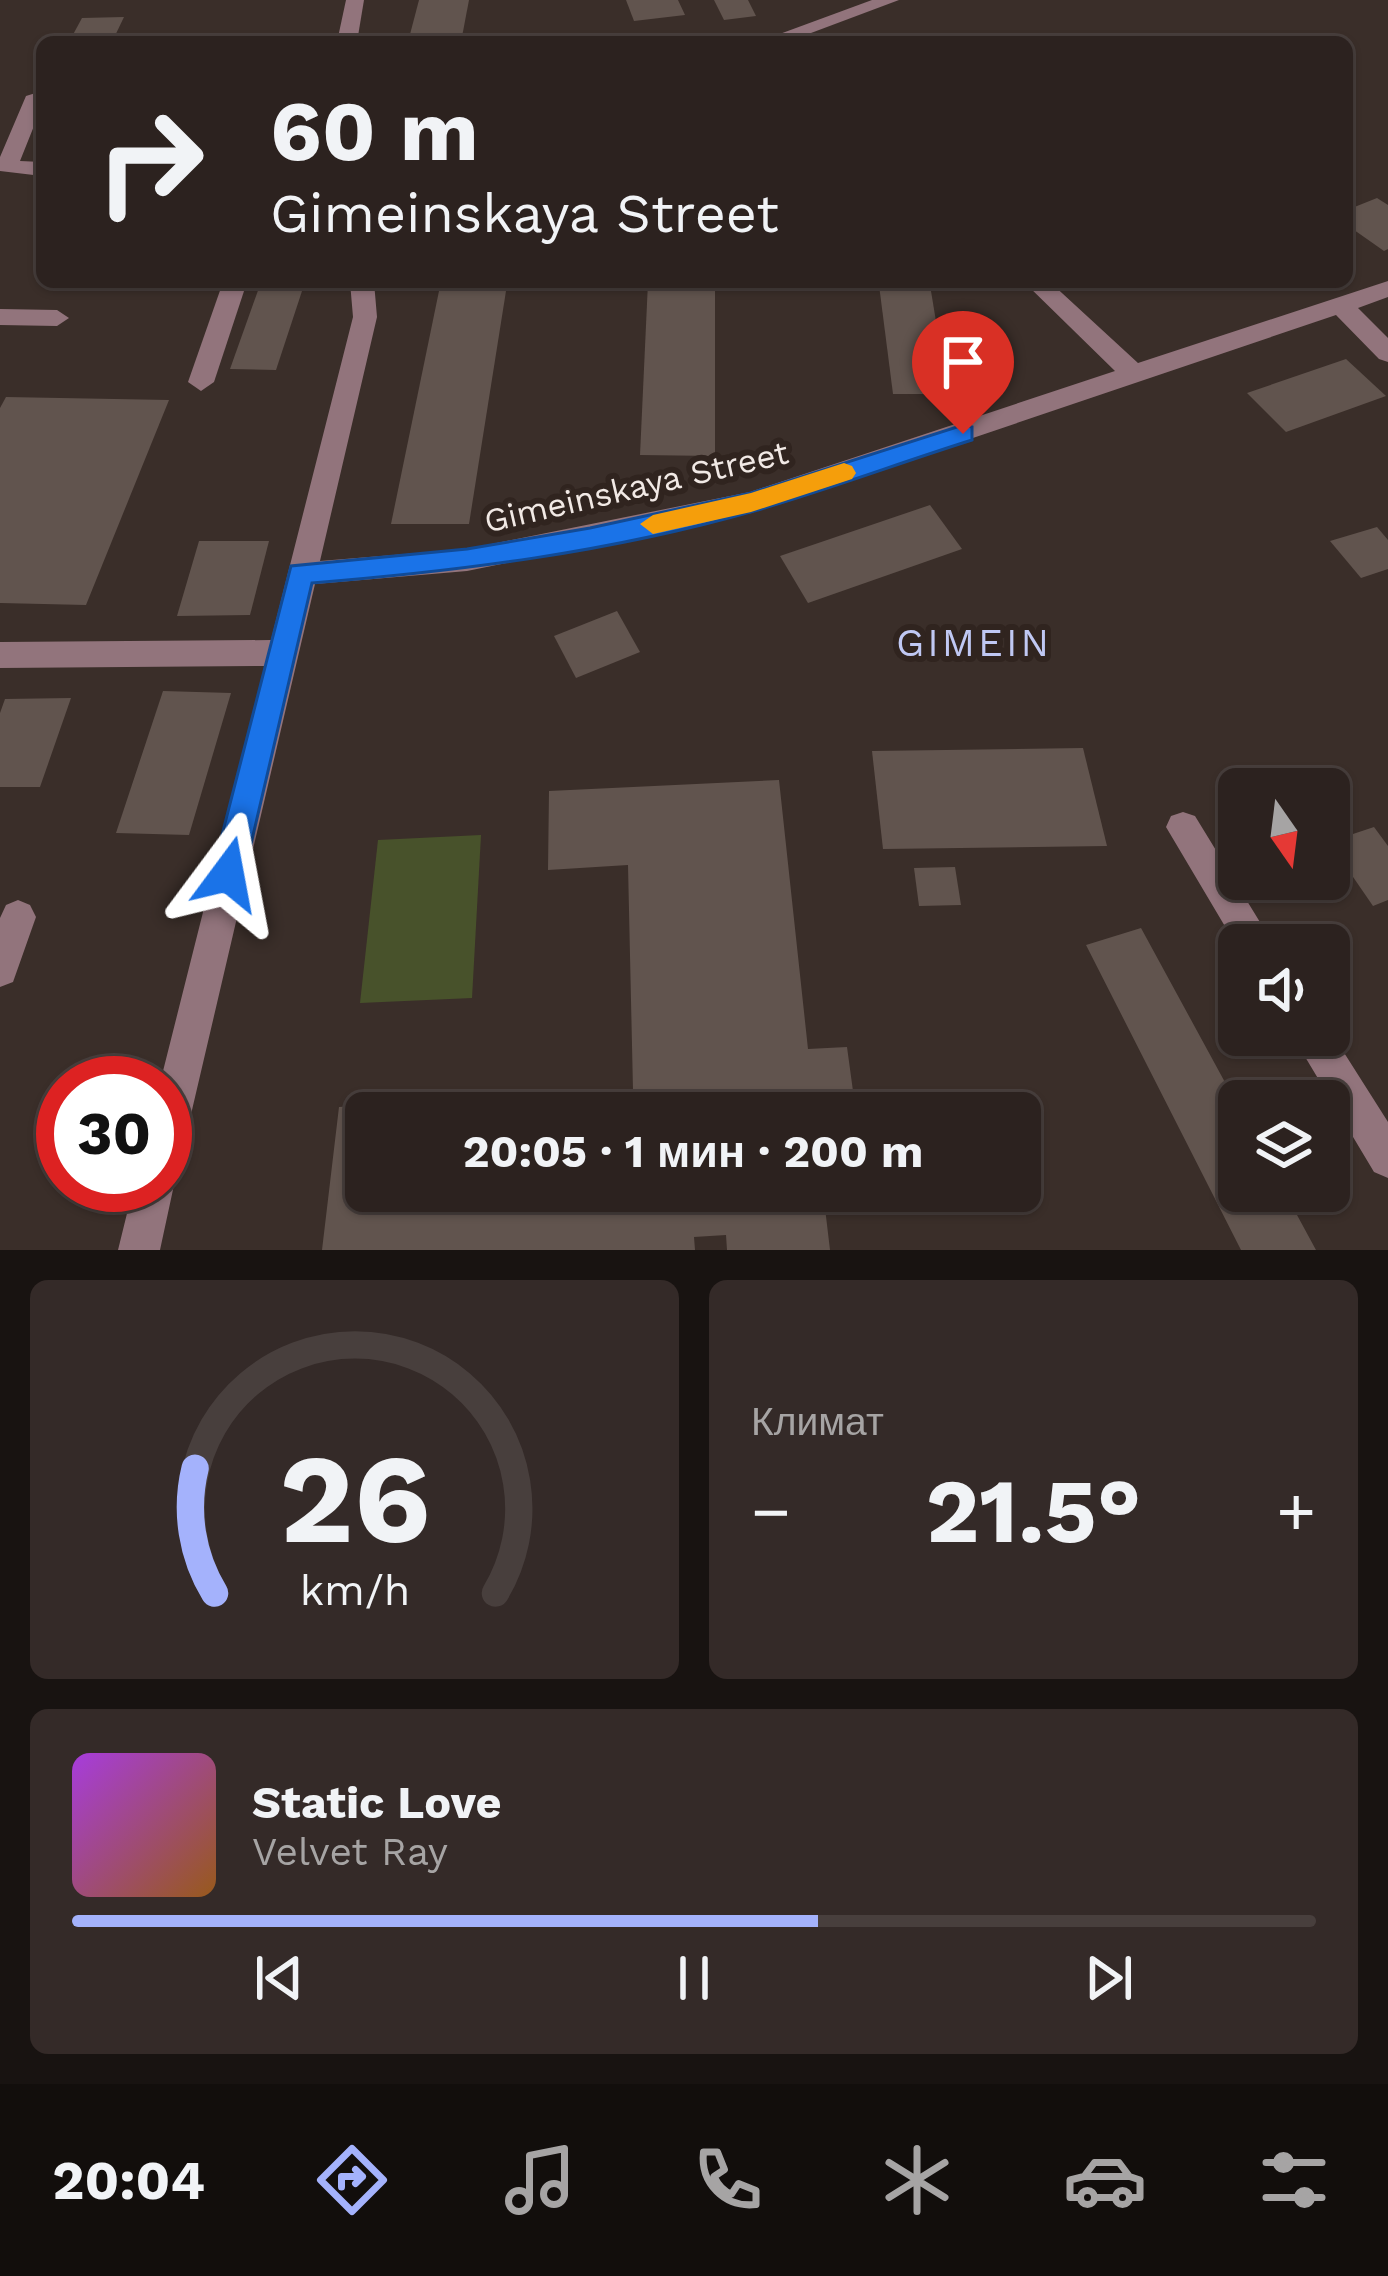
<!DOCTYPE html>
<html lang="ru">
<head>
<meta charset="utf-8">
<style>
  body { margin:0; font-family:"Work Sans",sans-serif; background:#342a28; color:#f1f3f6; height:100vh; display:flex; flex-direction:column; font-size:45px; white-space:nowrap }
  * { box-sizing:border-box; margin:0 }
  p { font-size:39px; color:#a6a4a4 }
  .icon { flex:none; width:66px; height:66px; fill:none; stroke:currentColor; stroke-width:2; stroke-linecap:round; stroke-linejoin:round }
  .map { position:relative; height:1250px; overflow:hidden }
  .drawer { display:flex; flex-direction:column; gap:30px; padding:30px; background:#181311; flex:1 }
  .drawer>* { flex:none }
  .hud { position:absolute; left:36px; top:36px; width:1317px; height:252px; border-radius:18px; box-shadow:0 3px 9px #0004,0 0 0 3px #483f3d; background:#2c221f; color:#f1f3f6; overflow:hidden }
  .needle { width:78px; rotate:166deg }
  .buttons { position:absolute; left:1218px; top:768px; display:grid; gap:24px }
  .buttons a { display:grid; place-items:center; width:132px; height:132px; border-radius:18px; background:#2c221f; box-shadow:0 3px 9px #0004,0 0 0 3px #483f3d; font-size:60px }
  .speed { position:absolute; left:36px; top:1056px; display:flex; gap:24px; font-size:60px; font-weight:700; text-align:center }
  .speed>* { display:grid; place-content:center; width:156px; height:156px; border-radius:50%; background:#2c221f; box-shadow:0 3px 9px #0004,0 0 0 3px #483f3d; line-height:1 }
  .speed .limit { border:18px solid #d22; background:#fff; color:#111 }
  .pin { position:absolute; display:grid; place-items:center; width:102px; height:102px; color:#fff; margin:-123px -51px; border-radius:50% 50% 50% 0; rotate:-45deg; box-shadow:0 0 12px #0007 }
  .pin .icon { rotate:45deg }
  .me { position:absolute; width:132px; margin:-66px; rotate:13deg; stroke-linejoin:round; filter:drop-shadow(0 0 9px #0008) }
  .turn { display:flex; align-items:center; gap:42px; height:252px; padding:0 36px; font-size:54px }
  .turn .icon { width:156px; height:156px; stroke-width:2.5 }
  .turn b { display:block; font-size:84px; line-height:102px }
  .big { font-size:90px; font-weight:700; line-height:1.1 }
  .drawer .widget { flex:1; display:flex; flex-direction:column; justify-content:center; gap:18px; min-width:0; padding:0 42px; border-radius:18px; background:#342a28 }
  .drawer .dial { align-items:center; gap:0 }
  .dial svg { height:312px; overflow:visible; fill:none; stroke:#483f3d; stroke-width:7; stroke-linecap:round; text-anchor:middle }
  .dial text { fill:#f1f3f6; stroke:none }
  .song { display:flex; align-items:center; gap:36px }
  .cover { width:144px; height:144px; border-radius:18px; background:linear-gradient(135deg,hsl(280 70% 55%),hsl(30 70% 35%)) }
  .played { height:12px; border-radius:6px; background:linear-gradient(90deg,#a4b2fc 60%,#483f3d 60%) }
  .keys { display:flex; justify-content:space-around; direction:ltr }
  .heat { display:flex; justify-content:space-between; align-items:center; font-size:66px; direction:ltr }
  .drawer .tiles { flex:1; display:grid; gap:30px; grid-template-columns:1fr 1fr }
  .widget:last-child { grid-column:span 2 }
  .trip { position:absolute; left:345px; top:1092px; width:696px; height:120px; border-radius:18px; background:#2c221f; box-shadow:0 3px 9px #0004,0 0 0 3px #483f3d; font-weight:700; line-height:120px; text-align:center }
  .tab-bar { display:flex; height:192px; justify-content:space-around; align-items:center; background:#120e0c; color:#a6a4a4 }
  .tab-bar .icon { width:84px; height:84px }
  .tab-bar .selected { color:#a4b2fc }
  .tab-bar b { font-size:54px; color:#f1f3f6 }
  .map>svg:first-child { display:block }
  .green { fill:#48522b }
  .building { fill:#61544e }
  .lines { fill:none; stroke-linecap:round; stroke-linejoin:round }
  .minor { fill:#92747c; fill-rule:evenodd }
  .route { fill:#1a73e8; stroke:#114b97; stroke-width:3 }
  .slow { fill:#f59e0b }
  .labels { text-anchor:middle; stroke-width:12; stroke-linejoin:round; paint-order:stroke }
  .street-label { font-size:33px; fill:#f1e9e5; stroke:#30241f }
  .quarter-label { font-size:39px; letter-spacing:3px; fill:#c0c8f3; stroke:#30241f }
</style>
</head>
<body>
<div class="map">
<svg width="1388" height="1250" viewBox="0 0 1388 1250">
  <rect width="100%" height="100%" fill="#3a2e29"/>
  <polygon class="green" points="481,835 472,998 360,1003 378,840"/>
  <g class="building">
    <polygon points="419,0 469,0 461,42 408,42"/>
    <polygon points="626,0 678,0 685,15 634,21"/>
    <polygon points="714,0 748,0 756,16 724,20"/>
    <polygon points="124,17 112,42 69,42 82,18"/>
    <polygon points="1377,198 1388,205 1388,249 1384,251 1347,225 1347,210"/>
    <polygon points="261,282 305,282 276,370 230,369"/>
    <polygon points="648,282 715,282 715,456 640,455"/>
    <polygon points="879,285 930,285 948,394 893,394"/>
    <polygon points="439,291 506,291 469,524 391,524"/>
    <polygon points="1346,359 1386,396 1286,432 1247,393"/>
    <polygon points="6,397 169,400 86,605 0,603 0,408"/>
    <polygon points="930,505 962,549 808,603 780,556"/>
    <polygon points="1377,527 1388,540 1388,569 1361,578 1330,541"/>
    <polygon points="199,541 269,541 250,615 177,616"/>
    <polygon points="617,611 640,652 576,678 554,636"/>
    <polygon points="163,691 231,693 189,835 116,833"/>
    <polygon points="71,698 40,787 0,787 0,713 5,699"/>
    <polygon points="1083,748 1107,846 883,849 872,751"/>
    <polygon points="779,780 808,1049 847,1047 856,1113 366,1113 366,1191 866,1191 867,1205 825,1208 830,1250 727,1250 726,1235 694,1237 695,1250 322,1250 339,1107 633,1090 628,865 548,870 549,791"/>
    <polygon points="1374,827 1388,846 1388,900 1373,906 1329,842"/>
    <polygon points="955,867 961,905 919,906 914,868"/>
    <polygon points="1141,928 1239,1108 1239,1191 1284,1191 1316,1250 1241,1250 1086,945"/>
  </g>
  <g class="lines">
    <g class="minor">
      <polygon points="346,0 364,0 357,42 337,42"/>
      <polygon points="872,0 899,0 787,42 758,42"/>
      <polygon points="42,91 42,106 20,161 42,162 42,176 0,171 0,157 26,96"/>
      <polygon points="1388,281 1388,297 1358,308 1388,338 1388,362 1379,359 1336,315 751,513 467,571 315,584 185,1140 179,1154 165,1160 165,1083 160,1083 265,666 0,668 0,642 271,640 353,317 350,282 374,282 377,317 320,561 467,549 750,492 1115,371 1024,282 1050,282 1138,363"/>
      <polygon points="223,282 247,282 214,382 201,391 188,382"/>
      <polygon points="0,309 57,310 69,318 57,326 0,325"/>
      <polygon points="1183,812 1195,816 1274,945 1239,945 1239,950 1166,827 1171,816"/>
      <polygon points="18,900 30,905 36,917 13,982 0,987 0,918 6,905"/>
      <polygon points="1329,1029 1388,1122 1388,1178 1374,1172 1292,1035 1329,1035"/>
      <polygon points="165,1169 174,1185 160,1250 118,1250 134,1185 165,1185"/>
    </g>
  </g>
  <path class="route" d="M963,425L972,427V440C899,463 827,490 754,511C610,552 461,571 312,583L244,874L239,885L228,889L217,885L212,874L291,566L467,549L590,528L751,493Z"/>
  <polygon class="slow" points="844,463 852,466 856,473 852,479 751,512 653,534 640,524 653,515 751,493"/>
  <g class="labels">
    <g class="street-label">
      <text transform="translate(636 486) rotate(-13)" y="12">Gimeinskaya Street</text>
    </g>
    <g class="quarter-label">
      <text x="974" y="656">GIMEIN</text>
    </g>
  </g>
</svg>
<div class="buttons">
<a><svg class="needle" viewBox="-14 -14 28 28"><path d="M0-13l5 13h-10z" fill="#e53935"/><path d="M0 13l5-13h-10z" fill="#a6a4a4"/></svg></a>
<a><svg class="icon" aria-label="sound" viewBox="0 0 24 24"><path d="M4 9h4l5-4v14l-5-4H4zM17 9q2 3 0 6"/></svg></a>
<a><svg class="icon" aria-label="layers" viewBox="0 0 24 24"><path d="M12 4l9 5-9 5-9-5zM3 14l9 5 9-5"/></svg></a>
</div>
<div class="speed"><div class="limit">30</div></div>
<div class="pin" style="left:963px;top:434px;background:#d93025"><svg class="icon" aria-label="arrive" viewBox="0 0 24 24"><path d="M6 21V4h12l-3 4 3 4H6"/></svg></div>
<svg class="me" style="left:228px;top:874px" viewBox="-20 -20 40 40"><path d="M0-17L14 15 0 8-14 15z" fill="#1a73e8" stroke="#fff" stroke-width="4"/></svg>
<div class="trip">20:05 · 1 мин · 200 m</div>
<div class="hud">
<div class="turn"><svg class="icon" aria-label="right" viewBox="0 0 24 24"><path d="M7 20v-9h11M14 6l5 5-5 5"/></svg><div><b>60 m</b>Gimeinskaya Street</div></div>
</div>
</div>
<section class="drawer">
<div class="tiles">
<div class="widget dial"><svg viewBox="0 0 100 80">
<path d="M14 69A42 42 0 1 1 86 69"/>
<path d="M14 69A42 42 0 0 1 9 37" stroke="#a4b2fc"/>
<text x="50" y="56" font-size="32" font-weight="700">26</text>
<text x="50" y="72" font-size="11">km/h</text>
</svg></div>
<div class="widget"><p>Климат</p>
<div class="heat"><a>−</a><b class="big">21.5°</b><a>+</a></div>
</div>
<div class="widget">
<div class="song"><i class="cover"></i><div><b>Static Love</b><p>Velvet Ray</p></div></div>
<div class="played"></div>
<div class="keys"><svg class="icon" aria-label="previous" viewBox="0 0 24 24"><path d="M18 5L8 12l10 7zM5 5v14"/></svg><svg class="icon" aria-label="pause" viewBox="0 0 24 24"><path d="M8 5v14M16 5v14"/></svg><svg class="icon" aria-label="next" viewBox="0 0 24 24"><path d="M6 5l10 7-10 7zM19 5v14"/></svg></div>
</div>
</div>
</section>
<nav class="tab-bar">
<b>20:04</b>
<svg class="icon selected" aria-label="directions" viewBox="0 0 24 24"><path d="M12 3l9 9-9 9-9-9zM9 14v-3h6M13 9l2 2-2 2"/></svg>
<svg class="icon" aria-label="music" viewBox="0 0 24 24"><path d="M9 18V5l10-2v13"/><circle cx="6" cy="18" r="3"/><circle cx="16" cy="16" r="3"/></svg>
<svg class="icon" aria-label="phone" viewBox="0 0 24 24"><path d="M5 4h4l2 5-3 2q2 4 5 5l2-3 5 2v4C11 20 4 13 5 4z"/></svg>
<svg class="icon" aria-label="climate" viewBox="0 0 24 24"><path d="M12 3v18M4 7l16 10M4 17L20 7"/></svg>
<svg class="icon" aria-label="car" viewBox="0 0 24 24"><path d="M5 17H2v-5l4-1 3-4h7l3 4 3 1v5h-3M9 17h6M6 11h13"/><circle cx="7" cy="17" r="2"/><circle cx="17" cy="17" r="2"/></svg>
<svg class="icon" aria-label="filters" viewBox="0 0 24 24"><path d="M4 7h16M4 17h16"/><circle cx="9" cy="7" r="2"/><circle cx="15" cy="17" r="2"/></svg>
</nav>
</body>
</html>
